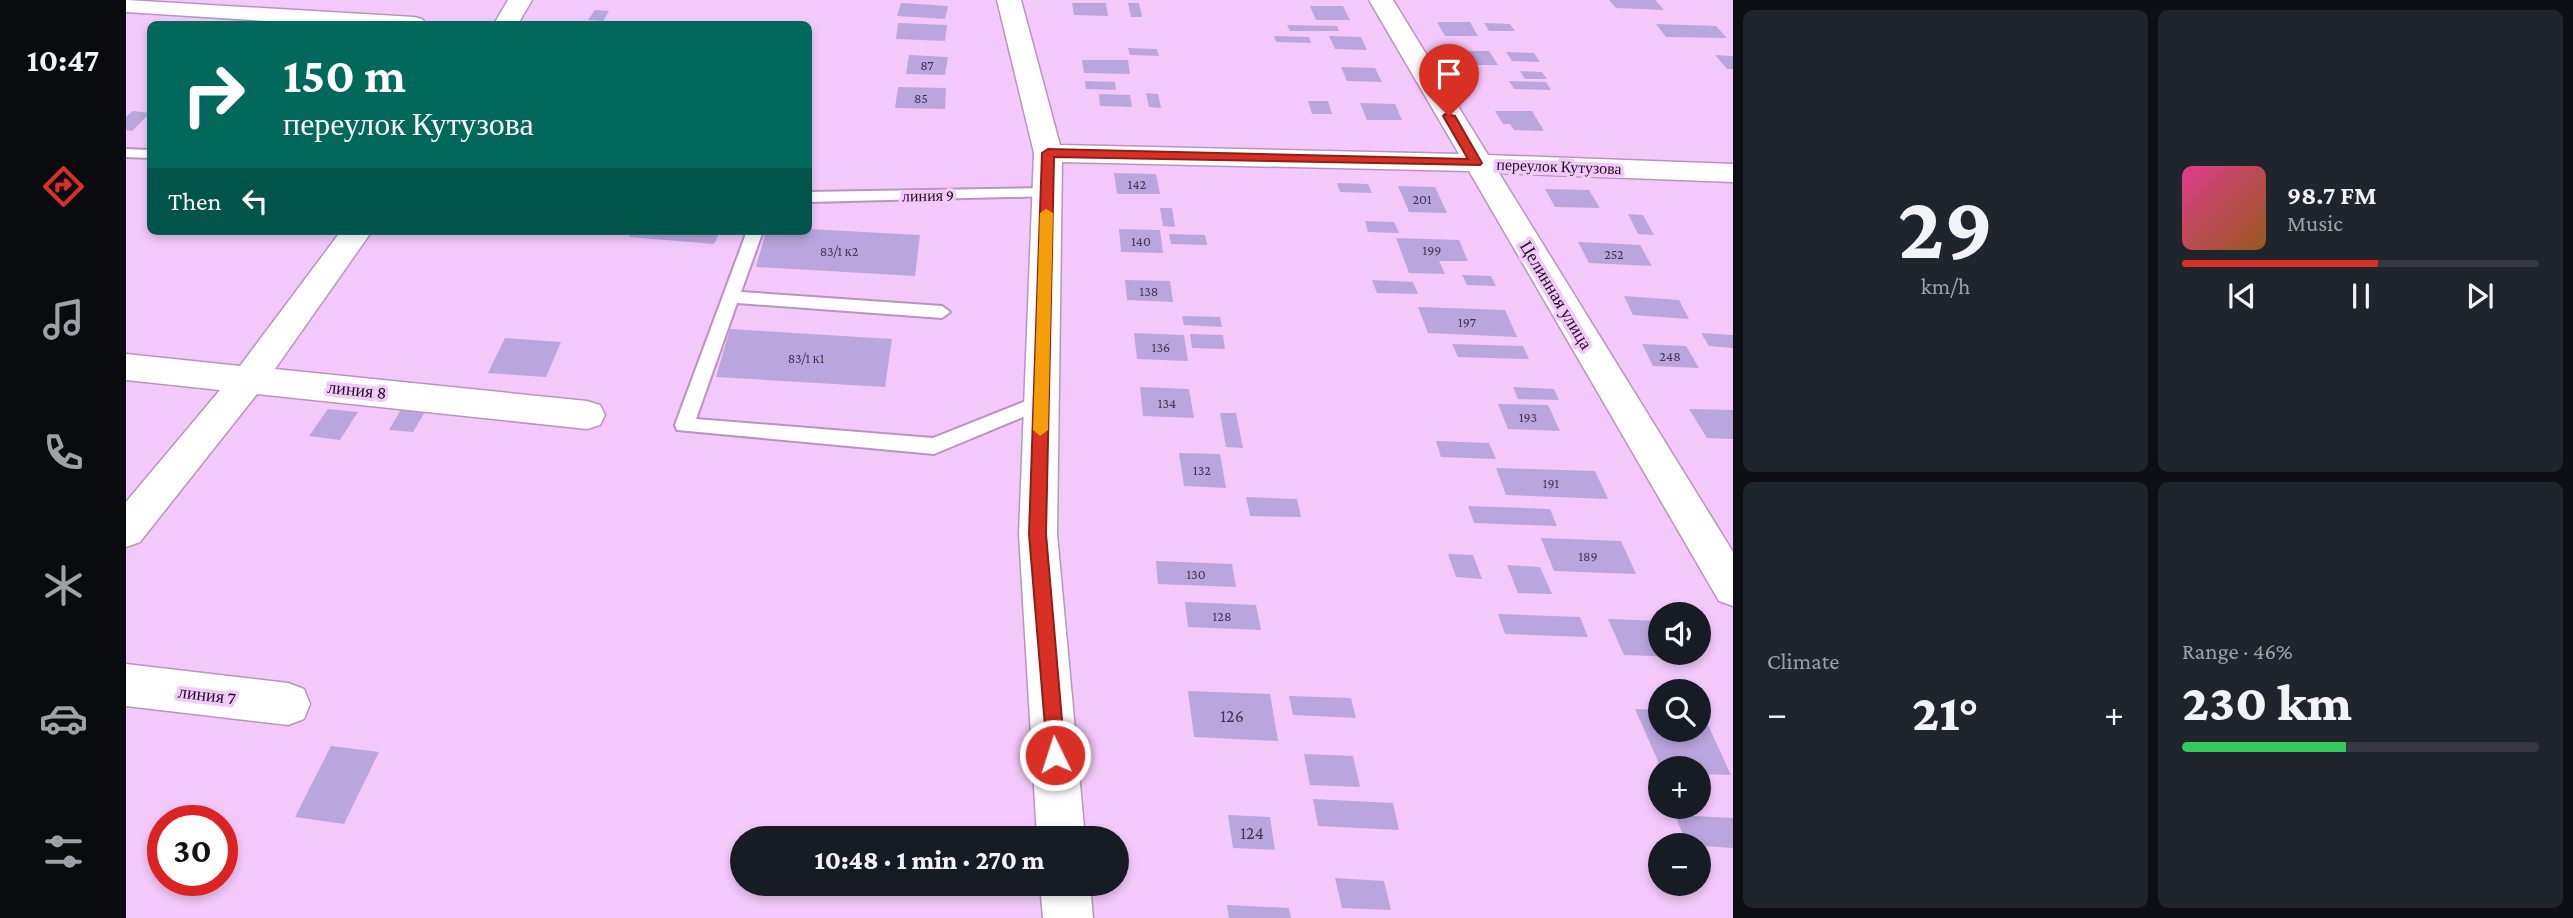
<!DOCTYPE html>
<html lang="en">
<head>
<meta charset="utf-8">
<style>
  body { margin:0; font-family:"Crimson Pro",serif; background:#20242c; color:#f1f3f6; height:100vh; display:flex; flex-direction:column; font-size:26px; white-space:nowrap }
  * { box-sizing:border-box; margin:0 }
  p { font-size:23px; color:#9ea1a6 }
  .icon { flex:none; width:38px; height:38px; fill:none; stroke:currentColor; stroke-width:2; stroke-linecap:round; stroke-linejoin:round }
  .map { position:relative; flex:1; overflow:hidden }
  .sheet { display:flex; flex-direction:column; gap:10px; padding:10px; background:#0d0f14; width:840px }
  .sheet>* { flex:none }
  .guide { position:absolute; left:21px; top:21px; width:665px; height:214px; border-radius:10px; box-shadow:0 4px 10px #0003; background:#00695c; color:#fff; overflow:hidden }
  .tools { position:absolute; left:1522px; top:602px; display:grid; gap:14px }
  .tools a { display:grid; place-items:center; width:63px; height:63px; border-radius:50%; background:#171b24; box-shadow:0 4px 10px #0003; font-size:35px }
  .speed { position:absolute; left:21px; top:805px; display:flex; gap:14px; font-size:35px; font-weight:700; text-align:center }
  .speed>* { display:grid; place-content:center; width:91px; height:91px; border-radius:50%; background:#171b24; box-shadow:0 4px 10px #0003; line-height:1 }
  .speed .limit { border:10px solid #d22; background:#fff; color:#111 }
  .pin { position:absolute; display:grid; place-items:center; width:60px; height:60px; color:#fff; margin:-72px -30px; border-radius:50% 50% 50% 0; rotate:-45deg; box-shadow:0 0 7px #0007 }
  .pin .icon { rotate:45deg }
  .me { position:absolute; width:77px; margin:-38px; rotate:356deg; stroke-linejoin:round; filter:drop-shadow(0 0 5px #0008) }
  .turn { display:flex; align-items:center; gap:24px; height:147px; padding:0 21px; font-size:32px }
  .turn .icon { width:91px; height:91px; stroke-width:2.5 }
  .turn b { display:block; font-size:49px; line-height:60px }
  .then { display:flex; align-items:center; height:66px; padding:0 21px; background:#0003; gap:14px; font-size:26px }
  .big { font-size:52px; font-weight:800; line-height:1.1 }
  .sheet .card { flex:1; display:flex; flex-direction:column; justify-content:center; gap:10px; min-width:0; padding:0 24px; border-radius:10px; background:#20242c }
  .sheet .dial { align-items:center; gap:0 }
  .dial b { font-size:91px; line-height:1 }
  .song { display:flex; align-items:center; gap:21px }
  .cover { width:84px; height:84px; border-radius:10px; background:linear-gradient(135deg,hsl(330 70% 55%),hsl(30 70% 35%)) }
  .played { height:7px; border-radius:4px; background:linear-gradient(90deg,#d93025 55%,#363941 55%) }
  .keys { display:flex; justify-content:space-around; direction:ltr }
  .heat { display:flex; justify-content:space-between; align-items:center; font-size:38px; direction:ltr }
  .charge { height:10px; border-radius:5px; background:linear-gradient(90deg,#34c759 46%,#363941 0) }
  .sheet .tiles { flex:1; display:grid; gap:10px; grid-template-columns:repeat(2,1fr) }
  .trip { position:absolute; left:604px; top:826px; width:399px; height:70px; border-radius:35px; background:#171b24; box-shadow:0 4px 10px #0003; font-weight:800; line-height:70px; text-align:center }
  main { display:flex; flex:1; min-height:0 }
  .dock { display:flex; flex-direction:column; width:126px; justify-content:space-around; align-items:center; background:#090b0e; color:#9ea1a6 }
  .dock .icon { width:49px; height:49px }
  .dock .on { color:#d93025 }
  .dock b { font-size:32px; color:#f1f3f6 }
  .map>svg:first-child { display:block }
  .building { fill:#baa6de }
  .lines { fill:none; stroke-linecap:round; stroke-linejoin:round }
  .service-casing { stroke:#bb93c3; stroke-width:4 }
  .minor-casing { stroke:#bb93c3; stroke-width:3 }
  .service { fill:#fff; fill-rule:evenodd }
  .minor { fill:#fff; fill-rule:evenodd }
  .route { fill:#d93025; stroke:#8d1f18; stroke-width:2 }
  .slow { fill:#f59e0b }
  .labels { text-anchor:middle; stroke-width:7; stroke-linejoin:round; paint-order:stroke }
  .number-label { font-size:14px; fill:#453550 }
  .far-street-label { font-size:16px; fill:#1e0f21; stroke:#f3c9fb }
  .street-label { font-size:18px; fill:#1e0f21; stroke:#f3c9fb }
  .near-number-label { font-size:18px; fill:#453550 }
</style>
</head>
<body>
<main>
<nav class="dock">
<b>10:47</b>
<svg class="icon on" aria-label="directions" viewBox="0 0 24 24"><path d="M12 3l9 9-9 9-9-9zM9 14v-3h6M13 9l2 2-2 2"/></svg>
<svg class="icon" aria-label="music" viewBox="0 0 24 24"><path d="M9 18V5l10-2v13"/><circle cx="6" cy="18" r="3"/><circle cx="16" cy="16" r="3"/></svg>
<svg class="icon" aria-label="phone" viewBox="0 0 24 24"><path d="M5 4h4l2 5-3 2q2 4 5 5l2-3 5 2v4C11 20 4 13 5 4z"/></svg>
<svg class="icon" aria-label="climate" viewBox="0 0 24 24"><path d="M12 3v18M4 7l16 10M4 17L20 7"/></svg>
<svg class="icon" aria-label="car" viewBox="0 0 24 24"><path d="M5 17H2v-5l4-1 3-4h7l3 4 3 1v5h-3M9 17h6M6 11h13"/><circle cx="7" cy="17" r="2"/><circle cx="17" cy="17" r="2"/></svg>
<svg class="icon" aria-label="filters" viewBox="0 0 24 24"><path d="M4 7h16M4 17h16"/><circle cx="9" cy="7" r="2"/><circle cx="15" cy="17" r="2"/></svg>
</nav>
<div class="map">
<svg width="1607" height="918" viewBox="0 0 1607 918">
  <rect width="100%" height="100%" fill="#f3c9fb"/>
  <g class="building">
    <polygon points="1483,0 1529,0 1538,10 1490,8"/>
    <polygon points="775,3 822,6 819,19 771,16"/>
    <polygon points="946,3 980,3 982,16 948,15"/>
    <polygon points="1002,3 1013,3 1016,17 1005,17"/>
    <polygon points="1184,6 1217,6 1224,20 1190,20"/>
    <polygon points="469,10 483,11 477,21 462,20"/>
    <polygon points="1311,22 1344,22 1352,36 1319,36"/>
    <polygon points="772,23 821,25 819,41 770,39"/>
    <polygon points="1358,23 1384,24 1389,31 1363,31"/>
    <polygon points="1530,24 1590,26 1601,38 1540,37"/>
    <polygon points="1161,25 1211,26 1213,31 1164,31"/>
    <polygon points="1148,36 1183,37 1185,43 1150,42"/>
    <polygon points="1203,36 1235,37 1241,50 1209,49"/>
    <polygon points="1002,48 1031,49 1033,56 1004,55"/>
    <polygon points="1330,51 1363,51 1372,65 1338,65"/>
    <polygon points="1380,52 1408,53 1414,62 1386,61"/>
    <polygon points="783,55 822,57 819,75 780,74"/>
    <polygon points="1589,55 1607,56 1607,69 1601,69"/>
    <polygon points="956,60 1002,60 1004,74 958,73"/>
    <polygon points="1215,67 1249,68 1256,82 1221,81"/>
    <polygon points="1394,71 1416,72 1421,79 1399,79"/>
    <polygon points="959,81 989,82 990,90 960,89"/>
    <polygon points="1383,81 1420,82 1425,90 1388,89"/>
    <polygon points="772,87 820,88 819,109 769,108"/>
    <polygon points="1020,93 1032,94 1035,108 1023,107"/>
    <polygon points="973,94 1004,95 1006,107 974,106"/>
    <polygon points="1182,101 1202,101 1206,114 1186,114"/>
    <polygon points="1234,103 1269,104 1276,120 1241,120"/>
    <polygon points="7,111 24,113 6,131 0,130 0,117"/>
    <polygon points="1369,111 1406,111 1418,131 1388,130 1384,124 1377,124"/>
    <polygon points="988,173 1030,174 1034,194 991,194"/>
    <polygon points="1211,183 1242,184 1246,193 1214,192"/>
    <polygon points="1272,186 1309,187 1321,213 1283,212"/>
    <polygon points="1419,189 1463,190 1474,208 1429,207"/>
    <polygon points="1034,208 1046,208 1049,227 1037,226"/>
    <polygon points="1502,214 1517,215 1528,235 1512,234"/>
    <polygon points="1239,221 1268,222 1273,233 1242,232"/>
    <polygon points="682,229 794,235 789,276 630,267 640,231"/>
    <polygon points="993,229 1034,230 1037,253 995,252"/>
    <polygon points="506,231 594,231 588,244 503,237"/>
    <polygon points="1043,234 1079,235 1081,245 1045,244"/>
    <polygon points="1270,238 1333,240 1342,261 1313,261 1319,274 1283,273"/>
    <polygon points="1452,242 1514,245 1526,266 1463,263"/>
    <polygon points="1336,275 1365,276 1370,286 1341,285"/>
    <polygon points="999,280 1044,281 1047,302 1001,300"/>
    <polygon points="1246,280 1287,282 1292,294 1251,293"/>
    <polygon points="1498,296 1553,300 1563,319 1507,315"/>
    <polygon points="1292,307 1379,310 1391,337 1302,333"/>
    <polygon points="1056,316 1094,317 1096,327 1058,325"/>
    <polygon points="604,329 766,339 759,387 590,377"/>
    <polygon points="1008,333 1058,335 1062,361 1011,359"/>
    <polygon points="1575,333 1607,335 1607,348 1583,346"/>
    <polygon points="1064,334 1097,335 1099,349 1066,348"/>
    <polygon points="379,338 435,342 420,377 362,373"/>
    <polygon points="1326,344 1397,346 1403,359 1332,357"/>
    <polygon points="1516,344 1560,346 1573,368 1527,366"/>
    <polygon points="1014,387 1063,389 1068,418 1017,416"/>
    <polygon points="1387,387 1428,389 1433,400 1392,399"/>
    <polygon points="281,399 305,402 287,432 263,430"/>
    <polygon points="1372,404 1422,405 1434,431 1382,429"/>
    <polygon points="202,409 232,412 214,440 183,436"/>
    <polygon points="1563,409 1607,410 1607,439 1581,438"/>
    <polygon points="1094,413 1110,413 1117,448 1100,447"/>
    <polygon points="1310,441 1363,443 1370,459 1315,457"/>
    <polygon points="1053,453 1094,454 1100,488 1058,486"/>
    <polygon points="1370,468 1469,471 1482,499 1380,495"/>
    <polygon points="1120,497 1171,499 1175,517 1124,516"/>
    <polygon points="1342,506 1424,509 1431,526 1348,523"/>
    <polygon points="1415,538 1495,541 1510,574 1428,571"/>
    <polygon points="1322,554 1347,555 1356,579 1330,577"/>
    <polygon points="1030,561 1106,564 1110,587 1032,584"/>
    <polygon points="1381,565 1414,567 1426,594 1392,593"/>
    <polygon points="1059,602 1130,605 1135,630 1062,627"/>
    <polygon points="1372,614 1454,617 1462,637 1379,634"/>
    <polygon points="1482,619 1535,621 1535,653 1555,653 1557,657 1498,655"/>
    <polygon points="1062,691 1144,694 1152,741 1068,737"/>
    <polygon points="1163,696 1225,698 1230,718 1167,715"/>
    <polygon points="1509,709 1535,710 1535,730 1573,730 1573,712 1576,712 1605,775 1573,774 1573,768 1535,768"/>
    <polygon points="205,746 253,752 218,824 169,817"/>
    <polygon points="1178,754 1227,756 1234,787 1184,785"/>
    <polygon points="1187,799 1267,803 1273,830 1192,826"/>
    <polygon points="1102,815 1144,817 1149,850 1107,848"/>
    <polygon points="1549,815 1607,818 1607,848 1561,845"/>
    <polygon points="1209,878 1258,881 1265,910 1216,908"/>
    <polygon points="1101,905 1163,908 1165,918 1103,918"/>
  </g>
  <g class="lines">
    <defs>
      <g id="service">
        <polygon points="0,149 24,150 24,158 0,157"/>
        <polygon points="921,188 929,193 926,196 682,202 682,192"/>
        <polygon points="621,231 637,231 615,292 816,306 824,312 816,318 611,303 570,419 807,438 915,395 921,397 924,402 921,407 808,454 551,430 549,425"/>
      </g>
      <g id="minor">
        <polygon points="0,0 288,17 296,19 300,24 188,24 0,12"/>
        <polygon points="382,0 406,0 392,24 368,24"/>
        <polygon points="871,0 895,0 934,145 1333,154 1243,0 1267,0 1362,155 1607,164 1607,182 1373,173 1607,552 1607,606 1593,601 1343,171 936,162 931,534 959,838 911,838 893,534 908,153"/>
        <polygon points="215,231 246,231 149,369 461,401 474,405 479,415 474,425 461,429 131,394 14,542 0,547 0,502 94,390 0,380 0,354 114,366"/>
        <polygon points="0,664 162,683 178,689 184,704 178,719 162,725 0,706"/>
        <polygon points="914,884 964,884 967,918 917,918"/>
      </g>
    </defs>
    <use href="#service" class="service-casing"/>
    <use href="#minor" class="minor-casing"/>
    <use href="#service" class="service"/>
    <use href="#minor" class="minor"/>
  </g>
  <polygon class="route" points="1319,114 1329,116 1356,163 1354,165 928,157 920,534 939,755 936,762 929,765 922,762 903,534 916,153 922,149 1342,159 1317,116"/>
  <polygon class="slow" points="920,209 927,213 922,430 914,436 907,430 914,213"/>
  <g class="labels">
    <g class="number-label">
      <text x="801" y="70">87</text>
      <text x="795" y="103">85</text>
      <text x="1011" y="189">142</text>
      <text x="1296" y="204">201</text>
      <text x="1015" y="246">140</text>
      <text x="1306" y="255">199</text>
      <text x="713" y="256">83/1 к2</text>
      <text x="1488" y="259">252</text>
      <text x="1023" y="296">138</text>
      <text x="1341" y="327">197</text>
      <text x="1035" y="352">136</text>
      <text x="1544" y="361">248</text>
      <text x="680" y="363">83/1 к1</text>
      <text x="1041" y="408">134</text>
      <text x="1402" y="422">193</text>
      <text x="1076" y="475">132</text>
      <text x="1425" y="488">191</text>
      <text x="1462" y="561">189</text>
      <text x="1070" y="579">130</text>
      <text x="1096" y="621">128</text>
    </g>
    <g class="far-street-label">
      <text transform="translate(1433 166) rotate(2)" y="6">переулок Кутузова</text>
      <text transform="translate(802 195) rotate(-1)" y="6">линия 9</text>
    </g>
    <g class="street-label">
      <text transform="translate(1430 295) rotate(59)" y="6">Целинная улица</text>
      <text transform="translate(231 390) rotate(6)" y="6">линия 8</text>
      <text transform="translate(81 695) rotate(7)" y="6">линия 7</text>
    </g>
    <g class="near-number-label">
      <text x="1106" y="722">126</text>
      <text x="1126" y="839">124</text>
    </g>
  </g>
</svg>
<div class="tools">
<a><svg class="icon" aria-label="sound" viewBox="0 0 24 24"><path d="M4 9h4l5-4v14l-5-4H4zM17 9q2 3 0 6"/></svg></a>
<a><svg class="icon" aria-label="search" viewBox="0 0 24 24"><circle cx="10" cy="10" r="6"/><path d="M15 15l6 6"/></svg></a>
<a>+</a>
<a>−</a>
</div>
<div class="speed"><div class="limit">30</div></div>
<div class="pin" style="left:1323px;top:116px;background:#d93025"><svg class="icon" aria-label="arrive" viewBox="0 0 24 24"><path d="M6 21V4h12l-3 4 3 4H6"/></svg></div>
<svg class="me" style="left:929px;top:755px" viewBox="-20 -20 40 40"><circle r="17" fill="#d93025" stroke="#fff" stroke-width="3"/><path d="M0-11L8 9 0 5-8 9z" fill="#fff"/></svg>
<div class="trip">10:48 · 1 min · 270 m</div>
<div class="guide">
<div class="turn"><svg class="icon" aria-label="right" viewBox="0 0 24 24"><path d="M7 20v-9h11M14 6l5 5-5 5"/></svg><div><b>150 m</b>переулок Кутузова</div></div>
<div class="then">Then<svg class="icon" aria-label="left" viewBox="0 0 24 24"><path d="M17 20v-9H6M10 6l-5 5 5 5"/></svg></div>
</div>
</div>
<section class="sheet">
<div class="tiles">
<div class="card dial"><b>29</b><p>km/h</p></div>
<div class="card">
<div class="song"><i class="cover"></i><div><b>98.7 FM</b><p>Music</p></div></div>
<div class="played"></div>
<div class="keys"><svg class="icon" aria-label="previous" viewBox="0 0 24 24"><path d="M18 5L8 12l10 7zM5 5v14"/></svg><svg class="icon" aria-label="pause" viewBox="0 0 24 24"><path d="M8 5v14M16 5v14"/></svg><svg class="icon" aria-label="next" viewBox="0 0 24 24"><path d="M6 5l10 7-10 7zM19 5v14"/></svg></div>
</div>
<div class="card"><p>Climate</p>
<div class="heat"><a>−</a><b class="big">21°</b><a>+</a></div>
</div>
<div class="card"><p>Range · 46%</p><b class="big">230 km</b><div class="charge"></div></div>
</div>
</section>
</main>
</body>
</html>
